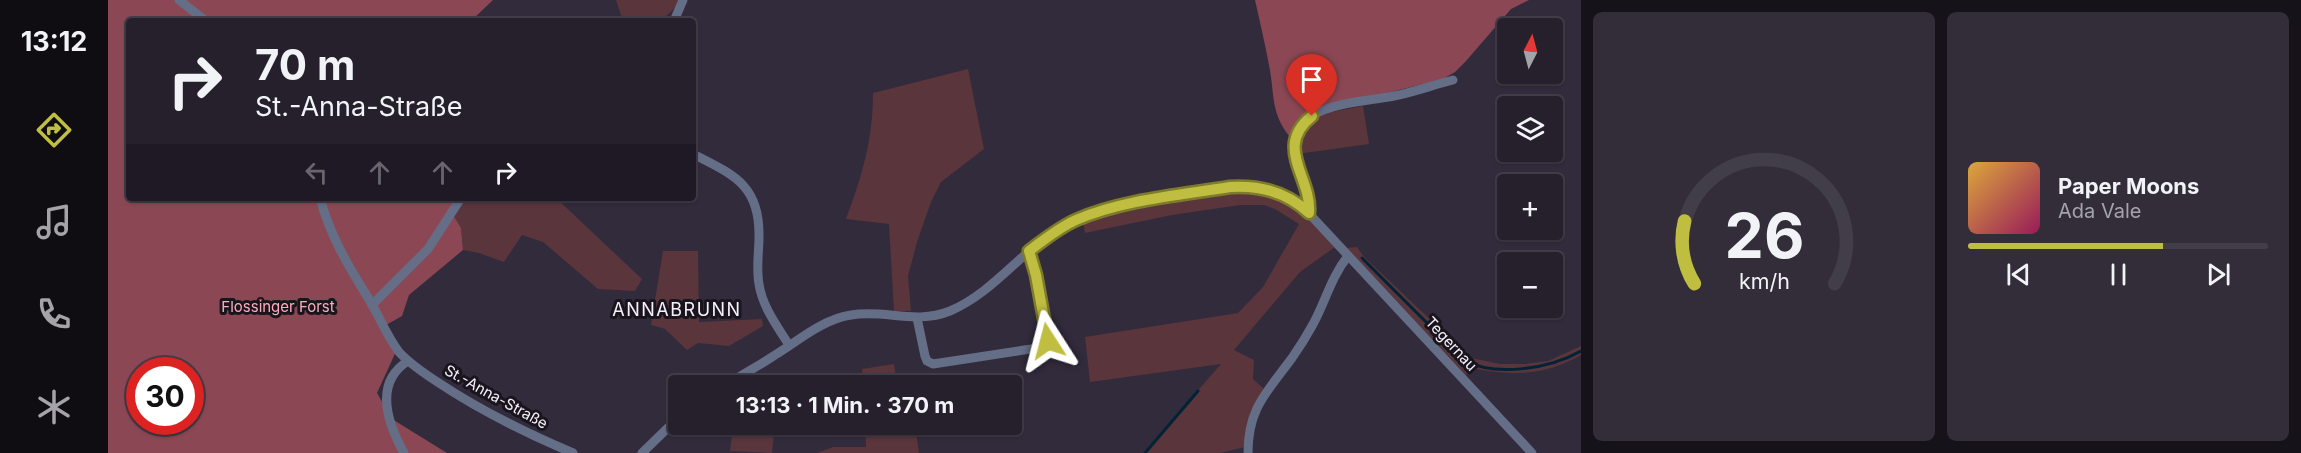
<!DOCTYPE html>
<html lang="de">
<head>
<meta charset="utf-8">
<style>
  body { margin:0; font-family:Inter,sans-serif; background:#322d39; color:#f1f3f6; height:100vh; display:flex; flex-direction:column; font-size:22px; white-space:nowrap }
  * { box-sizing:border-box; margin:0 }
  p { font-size:20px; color:#a4a3aa }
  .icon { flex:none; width:33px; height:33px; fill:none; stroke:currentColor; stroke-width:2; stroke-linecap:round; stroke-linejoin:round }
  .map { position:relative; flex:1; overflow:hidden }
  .side { display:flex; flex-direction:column; gap:12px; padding:12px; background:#151219; width:720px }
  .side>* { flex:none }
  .top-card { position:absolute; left:18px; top:18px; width:570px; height:183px; border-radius:6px; box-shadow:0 2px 4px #0004,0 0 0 2px #423e49; background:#26202d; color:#f1f3f6; overflow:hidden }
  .needle { width:39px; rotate:6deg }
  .controls { position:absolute; left:1389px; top:18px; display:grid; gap:12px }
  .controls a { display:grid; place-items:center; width:66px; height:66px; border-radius:6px; background:#26202d; box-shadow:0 2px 4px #0004,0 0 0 2px #423e49; font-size:30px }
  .speed { position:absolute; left:18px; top:357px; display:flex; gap:12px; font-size:30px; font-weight:700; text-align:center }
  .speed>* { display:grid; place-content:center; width:78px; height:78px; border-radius:50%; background:#26202d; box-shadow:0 2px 4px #0004,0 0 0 2px #423e49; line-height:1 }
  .speed .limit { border:9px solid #d22; background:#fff; color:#111 }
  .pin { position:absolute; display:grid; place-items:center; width:51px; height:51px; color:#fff; margin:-62px -26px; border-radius:50% 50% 50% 0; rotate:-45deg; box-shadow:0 0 6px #0007 }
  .pin .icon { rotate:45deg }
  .me { position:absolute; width:66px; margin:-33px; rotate:351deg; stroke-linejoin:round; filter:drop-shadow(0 0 4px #0008) }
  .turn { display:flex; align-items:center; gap:21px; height:126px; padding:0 30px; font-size:27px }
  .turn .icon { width:78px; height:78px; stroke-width:2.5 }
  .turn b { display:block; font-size:42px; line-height:51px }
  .lanes { display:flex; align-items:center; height:57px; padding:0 30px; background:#0003; justify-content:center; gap:30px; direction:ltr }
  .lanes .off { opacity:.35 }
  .side .card { flex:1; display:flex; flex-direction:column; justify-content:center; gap:9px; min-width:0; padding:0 21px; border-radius:9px; background:#322d39 }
  .side .dial { align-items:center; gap:0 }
  .dial svg { height:156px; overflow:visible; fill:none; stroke:#423e49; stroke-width:7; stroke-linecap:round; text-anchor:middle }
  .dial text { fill:#f1f3f6; stroke:none }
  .song { display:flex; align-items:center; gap:18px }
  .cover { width:72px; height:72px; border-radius:9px; background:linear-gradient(135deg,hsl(40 70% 55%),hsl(330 70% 35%)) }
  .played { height:6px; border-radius:3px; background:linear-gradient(90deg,#c0be41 65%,#423e49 65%) }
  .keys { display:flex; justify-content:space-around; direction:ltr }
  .side .tiles { flex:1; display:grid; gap:12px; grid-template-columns:repeat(2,1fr) }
  .trip { position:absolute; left:560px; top:375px; width:354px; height:60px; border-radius:6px; background:#26202d; box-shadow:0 2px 4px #0004,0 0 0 2px #423e49; font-weight:700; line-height:60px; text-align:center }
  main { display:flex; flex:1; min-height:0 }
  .menu { display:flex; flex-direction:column; width:108px; justify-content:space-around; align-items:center; background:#0f0d12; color:#a4a3aa }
  .menu .icon { width:42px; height:42px }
  .menu .active { color:#c0be41 }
  .menu b { font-size:27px; color:#f1f3f6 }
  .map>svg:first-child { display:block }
  .green { fill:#5a353b }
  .forest { fill:#8b4854; fill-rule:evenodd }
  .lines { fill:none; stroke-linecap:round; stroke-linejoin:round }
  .stream { stroke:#002336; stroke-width:3 }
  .minor { stroke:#656e87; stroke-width:9 }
  .route-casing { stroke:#7d7c2a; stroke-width:15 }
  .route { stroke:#c0be41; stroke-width:10 }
  .labels { text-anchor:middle; stroke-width:6; stroke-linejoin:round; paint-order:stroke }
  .park-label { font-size:15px; fill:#feacb9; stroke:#18151d }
  .street-label { font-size:15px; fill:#f5f0fc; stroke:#18151d }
  .quarter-label { font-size:18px; letter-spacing:1.5px; fill:#f5f0fc; stroke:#18151d }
</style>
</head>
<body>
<main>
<nav class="menu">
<b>13:12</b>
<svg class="icon active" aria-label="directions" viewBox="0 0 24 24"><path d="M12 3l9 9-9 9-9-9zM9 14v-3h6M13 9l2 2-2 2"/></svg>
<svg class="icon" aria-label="music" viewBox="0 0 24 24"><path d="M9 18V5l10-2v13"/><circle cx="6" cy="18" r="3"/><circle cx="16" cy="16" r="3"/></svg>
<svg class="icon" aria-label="phone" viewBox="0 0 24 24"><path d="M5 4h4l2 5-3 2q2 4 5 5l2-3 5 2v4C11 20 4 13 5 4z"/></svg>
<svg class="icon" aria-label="climate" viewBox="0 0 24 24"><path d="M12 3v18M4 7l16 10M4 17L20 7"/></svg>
</nav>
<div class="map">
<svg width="1473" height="453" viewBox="0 0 1473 453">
  <rect width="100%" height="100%" fill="#322b3c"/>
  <g class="green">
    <path d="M508,0H572C556,26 543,21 515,21Z"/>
    <path d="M860,69L876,149L833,182L823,202L809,242L800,276L803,311H786L781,224L738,219C754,176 765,140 765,93Z"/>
    <path d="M1255,106L1261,144L1189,154C1192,114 1222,112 1255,106Z"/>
    <path d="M1138,190C1179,193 1201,219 1227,247L1192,272L1126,350L1146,360L1145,379L1156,389L1137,447L1112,453H1035L1113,364L982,382L977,337L1130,313L1155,287L1191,224L1167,209L1156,205H1132L1064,215L977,233L975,222L1019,208Z"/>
    <polygon points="356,198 448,198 534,279 527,291 490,289 435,242 414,235 396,262 371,253 355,250 353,228 344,213"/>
    <path d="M1249,247L1256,257L1363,358L1392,364H1417L1440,361L1473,346V355C1438,375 1408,376 1369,369L1363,370L1358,375L1239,248Z"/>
    <polygon points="555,251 590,251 591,322 654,319 655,326 621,346 590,343 579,350 557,329 543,325"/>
    <polygon points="786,364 789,385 755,385 754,369"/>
    <polygon points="757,424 807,425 811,453 709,453 725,447 758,447"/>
    <polygon points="625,427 666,433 664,453 622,451"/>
  </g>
  <g class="forest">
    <path d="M0,0H385L363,21H21V198H356L344,213L353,228L355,250L301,295L294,316L278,325L290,347L269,393L284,419L339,453H0ZM32,370H82V422H32Z"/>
    <path d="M1147,0H1421L1403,9L1358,61L1347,72L1335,79L1203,112L1194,118L1185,136L1182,137C1162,112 1167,95 1161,65C1157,44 1152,22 1147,0Z"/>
  </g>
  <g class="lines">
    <g class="stream">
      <polyline points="1254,258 1322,326"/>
      <path d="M1329,334C1337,343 1346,354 1356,360C1388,378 1443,368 1473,351"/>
      <polyline points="1037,453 1090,391"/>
    </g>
    <g class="minor">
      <polyline points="71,0 98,21"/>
      <polyline points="566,21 575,0"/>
      <path d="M585,154C626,175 652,185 651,237C651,252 648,268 651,284C654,306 669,326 681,345"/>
      <path d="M212,198C222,235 239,264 259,296C271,315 278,335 291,352C302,364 317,374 331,383C373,411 418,433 465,453"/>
      <path d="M1201,213C1203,192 1186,172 1186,150C1186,136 1193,122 1205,115C1228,102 1261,101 1286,96C1306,92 1325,85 1345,80"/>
      <polyline points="264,305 320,249 353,198"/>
      <polyline points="809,318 817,356 819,361 825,364 936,347 939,344 939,336 928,275 921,251"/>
      <path d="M617,386C633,375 651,366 667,355C690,341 715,319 743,315C777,309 807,325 842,311C882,294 908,258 943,234C988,203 1068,196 1122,187C1149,185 1172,190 1194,206L1424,453"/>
      <path d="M296,453C280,424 265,383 300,361"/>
      <polyline points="534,453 570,418"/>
      <path d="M1140,453C1140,408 1159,392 1184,358C1191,348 1198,337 1204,326C1217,303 1223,277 1240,256"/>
    </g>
  </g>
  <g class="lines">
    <defs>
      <path id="route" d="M940,341L928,275L921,251C936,240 950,228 968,220C1014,200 1073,195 1122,187C1152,185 1179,192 1201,213C1204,177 1165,147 1204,116"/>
    </defs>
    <use href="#route" class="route-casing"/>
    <use href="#route" class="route"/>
  </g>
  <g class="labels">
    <g class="park-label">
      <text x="170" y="312">Flossinger Forst</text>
    </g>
    <g class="street-label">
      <text transform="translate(1343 344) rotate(47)" y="5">Tegernau</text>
      <text transform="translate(388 397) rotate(29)" y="5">St.-Anna-Straße</text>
    </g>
    <g class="quarter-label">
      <text x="569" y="316">ANNABRUNN</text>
    </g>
  </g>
</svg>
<div class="controls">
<a><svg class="needle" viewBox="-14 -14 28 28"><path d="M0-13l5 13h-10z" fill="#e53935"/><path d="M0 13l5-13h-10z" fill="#a4a3aa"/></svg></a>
<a><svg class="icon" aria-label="layers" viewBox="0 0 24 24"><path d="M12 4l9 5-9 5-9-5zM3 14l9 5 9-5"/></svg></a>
<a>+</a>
<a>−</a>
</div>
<div class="speed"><div class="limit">30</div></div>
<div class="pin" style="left:1204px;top:116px;background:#d93025"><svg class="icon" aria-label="arrive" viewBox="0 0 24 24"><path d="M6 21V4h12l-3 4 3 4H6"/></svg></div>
<svg class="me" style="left:940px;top:341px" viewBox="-20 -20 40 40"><path d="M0-17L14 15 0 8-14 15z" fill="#c0be41" stroke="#fff" stroke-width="4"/></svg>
<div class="trip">13:13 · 1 Min. · 370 m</div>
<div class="top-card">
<div class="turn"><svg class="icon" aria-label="right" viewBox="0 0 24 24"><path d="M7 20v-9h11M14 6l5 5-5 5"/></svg><div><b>70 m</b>St.-Anna-Straße</div></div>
<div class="lanes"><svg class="icon off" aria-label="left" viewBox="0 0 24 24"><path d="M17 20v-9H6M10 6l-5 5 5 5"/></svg><svg class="icon off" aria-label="ahead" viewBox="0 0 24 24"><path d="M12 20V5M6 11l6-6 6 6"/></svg><svg class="icon off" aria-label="ahead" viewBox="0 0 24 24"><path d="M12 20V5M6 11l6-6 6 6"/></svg><svg class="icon" aria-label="right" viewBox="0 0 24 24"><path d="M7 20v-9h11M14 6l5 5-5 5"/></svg></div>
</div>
</div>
<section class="side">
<div class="tiles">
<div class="card dial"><svg viewBox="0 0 100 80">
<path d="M14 69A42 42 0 1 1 86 69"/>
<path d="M14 69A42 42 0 0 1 9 37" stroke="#c0be41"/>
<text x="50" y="56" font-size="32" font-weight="700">26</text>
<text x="50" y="72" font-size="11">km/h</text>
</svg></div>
<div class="card">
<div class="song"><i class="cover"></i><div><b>Paper Moons</b><p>Ada Vale</p></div></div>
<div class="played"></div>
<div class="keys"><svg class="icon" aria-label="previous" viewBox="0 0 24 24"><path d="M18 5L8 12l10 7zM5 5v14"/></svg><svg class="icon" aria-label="pause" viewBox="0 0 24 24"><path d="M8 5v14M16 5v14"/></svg><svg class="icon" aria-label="next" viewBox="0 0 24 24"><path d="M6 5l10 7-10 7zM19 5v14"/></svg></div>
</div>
</div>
</section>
</main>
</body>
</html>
